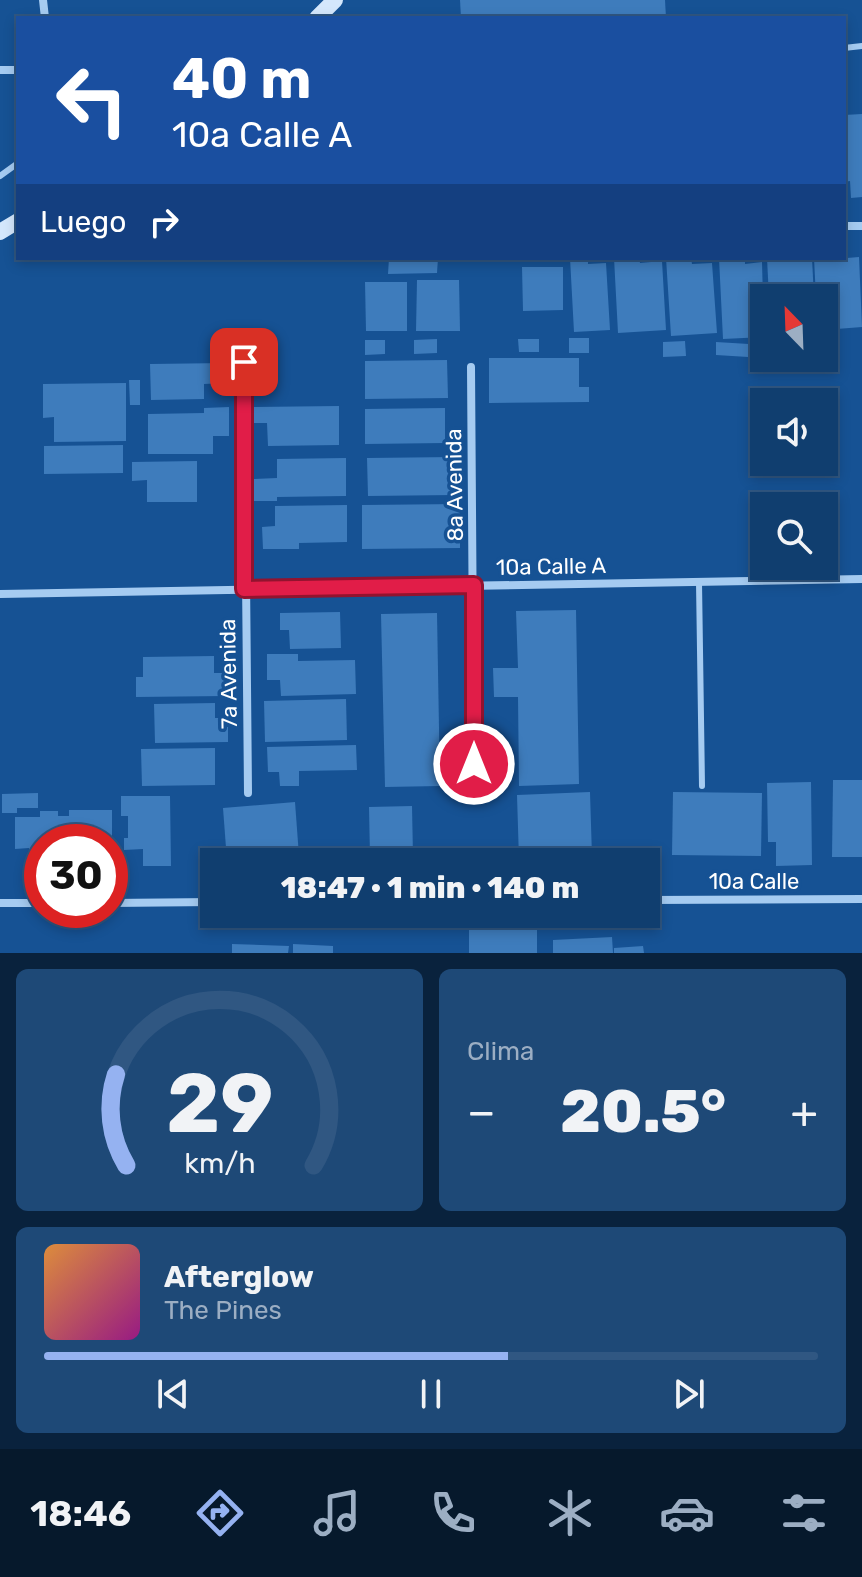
<!DOCTYPE html>
<html lang="es">
<head>
<meta charset="utf-8">
<style>
  body { margin:0; font-family:Rubik,sans-serif; background:#1e4977; color:#f1f3f6; height:100vh; display:flex; flex-direction:column; font-size:30px; white-space:nowrap }
  * { box-sizing:border-box; margin:0 }
  p { font-size:26px; color:#9caec3 }
  .icon { flex:none; width:44px; height:44px; fill:none; stroke:currentColor; stroke-width:2; stroke-linecap:round; stroke-linejoin:round }
  .map { position:relative; height:953px; overflow:hidden }
  .side { display:flex; flex-direction:column; gap:16px; padding:16px; background:#09223d; flex:1 }
  .side>* { flex:none }
  .top-card { position:absolute; left:16px; top:16px; width:830px; height:244px; border-radius:0px; box-shadow:0 4px 12px #0003,0 0 0 2px #305782; background:#1a4fa0; color:#fff; overflow:hidden }
  .needle { width:52px; rotate:337deg }
  .controls { position:absolute; left:750px; top:284px; display:grid; gap:16px }
  .controls a { display:grid; place-items:center; width:88px; height:88px; border-radius:0px; background:#103e6f; box-shadow:0 4px 12px #0003,0 0 0 2px #305782; font-size:40px }
  .speed { position:absolute; left:24px; top:824px; display:flex; gap:16px; font-size:40px; font-weight:700; text-align:center }
  .speed>* { display:grid; place-content:center; width:104px; height:104px; border-radius:50%; background:#103e6f; box-shadow:0 4px 12px #0003,0 0 0 2px #305782; line-height:1 }
  .speed .limit { border:12px solid #d22; background:#fff; color:#111 }
  .pin { position:absolute; display:grid; place-items:center; width:68px; height:68px; color:#fff; margin:-34px; border-radius:16px; box-shadow:0 4px 12px #0006 }
  .me { position:absolute; width:88px; margin:-44px; rotate:0deg; stroke-linejoin:round; filter:drop-shadow(0 0 6px #0008) }
  .turn { display:flex; align-items:center; gap:28px; height:168px; padding:0 24px; font-size:36px }
  .turn .icon { width:104px; height:104px; stroke-width:2.5 }
  .turn b { display:block; font-size:56px; line-height:68px }
  .then { display:flex; align-items:center; height:76px; padding:0 24px; background:#0003; gap:16px; font-size:30px }
  .big { font-size:60px; font-weight:800; line-height:1.1 }
  .side .widget { flex:1; display:flex; flex-direction:column; justify-content:center; gap:12px; min-width:0; padding:0 28px; border-radius:12px; background:#1e4977 }
  .side .dial { align-items:center; gap:0 }
  .dial svg { height:208px; overflow:visible; fill:none; stroke:#305782; stroke-width:7; stroke-linecap:round; text-anchor:middle }
  .dial text { fill:#f1f3f6; stroke:none }
  .song { display:flex; align-items:center; gap:24px }
  .cover { width:96px; height:96px; border-radius:12px; background:linear-gradient(135deg,hsl(30 70% 55%),hsl(310 70% 35%)) }
  .played { height:8px; border-radius:4px; background:linear-gradient(90deg,#95b2f1 60%,#305782 60%) }
  .keys { display:flex; justify-content:space-around; direction:ltr }
  .heat { display:flex; justify-content:space-between; align-items:center; font-size:44px; direction:ltr }
  .side .tiles { flex:1; display:grid; gap:16px; grid-template-columns:1fr 1fr }
  .widget:last-child { grid-column:span 2 }
  .trip { position:absolute; left:200px; top:848px; width:460px; height:80px; border-radius:0px; background:#103e6f; box-shadow:0 4px 12px #0003,0 0 0 2px #305782; font-weight:800; line-height:80px; text-align:center }
  .tab-bar { display:flex; height:128px; justify-content:space-around; align-items:center; background:#06192c; color:#9caec3 }
  .tab-bar .icon { width:56px; height:56px }
  .tab-bar .current { color:#95b2f1 }
  .tab-bar b { font-size:36px; color:#f1f3f6 }
  .map>svg:first-child { display:block }
  .building { fill:#3e7cbc }
  .lines { fill:none; stroke-linecap:round; stroke-linejoin:round }
  .service { stroke:#a5cbf1; stroke-width:6 }
  .minor { stroke:#a5cbf1; stroke-width:8 }
  .secondary { stroke:#d4e7fc; stroke-width:16 }
  .route-casing { stroke:#92132f; stroke-width:20 }
  .route { stroke:#e11d48; stroke-width:14 }
  .labels { text-anchor:middle; stroke-width:7; stroke-linejoin:round; paint-order:stroke }
  .street-label { font-size:22px; fill:#fff; stroke:#165294 }
</style>
</head>
<body>
<div class="map">
<svg width="862" height="953" viewBox="0 0 862 953">
  <rect width="100%" height="100%" fill="#165294"/>
  <g class="building">
    <polygon points="460,0 665,0 666,18 461,18"/>
    <polygon points="862,114 862,197 851,198 850,181 844,182 844,115"/>
    <polygon points="844,252 846,252 847,258 859,257 862,327 824,330 824,298 816,298 814,258 844,258"/>
    <polygon points="389,258 438,258 437,273 388,274"/>
    <polygon points="570,258 588,258 588,264 606,263 610,330 574,332"/>
    <polygon points="614,258 639,258 640,263 662,261 666,330 618,333"/>
    <polygon points="666,258 691,258 692,264 712,263 717,333 671,336"/>
    <polygon points="719,258 745,258 745,264 762,262 764,337 723,339"/>
    <polygon points="767,258 812,258 814,298 769,298"/>
    <polygon points="522,267 563,267 563,310 523,311"/>
    <polygon points="417,280 459,280 460,331 416,331"/>
    <polygon points="365,282 407,282 407,331 366,331"/>
    <rect x="824" y="335" width="13" height="18"/>
    <rect x="569" y="338" width="20" height="15"/>
    <polygon points="437,339 437,353 414,354 414,340"/>
    <polygon points="518,339 539,339 539,352 519,352"/>
    <polygon points="365,340 385,340 385,354 365,355"/>
    <polygon points="685,341 686,356 663,357 663,342"/>
    <polygon points="716,342 749,344 748,357 716,355"/>
    <polygon points="489,358 579,358 579,387 589,387 589,402 489,403"/>
    <polygon points="447,360 448,398 365,399 365,361"/>
    <polygon points="226,363 226,383 204,384 204,399 151,400 150,364"/>
    <polygon points="256,369 266,369 266,385 255,384"/>
    <polygon points="129,380 140,380 140,405 130,405"/>
    <polygon points="126,383 126,441 54,442 54,417 43,418 43,384"/>
    <polygon points="339,406 339,445 268,446 267,423 254,423 254,407"/>
    <polygon points="229,407 229,436 213,436 213,454 148,454 148,414 204,413 204,408"/>
    <polygon points="445,408 445,443 365,444 365,409"/>
    <polygon points="123,445 123,473 44,474 44,446"/>
    <polygon points="454,457 454,495 368,496 367,458"/>
    <polygon points="346,458 346,496 277,497 277,501 254,501 254,479 277,478 277,459"/>
    <polygon points="197,461 197,502 147,502 147,480 132,481 132,462"/>
    <polygon points="460,504 460,548 362,549 362,505"/>
    <polygon points="347,505 347,542 299,543 299,549 263,549 262,527 275,526 275,506"/>
    <polygon points="576,610 579,784 519,786 518,697 494,697 493,668 518,668 516,611"/>
    <polygon points="340,612 341,648 290,649 289,630 280,630 280,613"/>
    <polygon points="437,613 440,786 385,787 381,614"/>
    <polygon points="267,654 298,654 298,661 355,660 356,694 281,696 280,680 267,680"/>
    <polygon points="214,656 214,673 226,673 226,696 136,697 136,677 143,677 143,657"/>
    <polygon points="346,699 347,740 265,742 264,701"/>
    <polygon points="215,703 215,718 228,718 228,742 155,743 154,704"/>
    <polygon points="356,745 357,770 299,771 299,786 280,786 279,772 268,772 267,747"/>
    <polygon points="215,748 215,785 142,786 141,749"/>
    <polygon points="833,780 862,780 862,857 832,857"/>
    <polygon points="811,782 812,865 776,866 776,842 768,842 767,783"/>
    <polygon points="590,792 592,857 519,860 517,795"/>
    <polygon points="673,792 762,793 761,856 672,855"/>
    <polygon points="38,793 38,808 17,808 17,813 2,813 2,794"/>
    <polygon points="121,796 170,796 171,866 143,866 143,849 124,850 124,838 128,838 128,816 121,816"/>
    <polygon points="295,802 299,856 227,861 223,808"/>
    <polygon points="412,806 413,856 370,857 369,807"/>
    <polygon points="69,810 112,810 112,842 42,842 42,857 29,857 29,848 15,849 15,817 40,817 40,811 58,811 58,816 69,816"/>
    <polygon points="537,928 537,953 469,953 469,929"/>
    <polygon points="612,937 613,953 553,953 553,940"/>
    <polygon points="232,944 289,946 288,953 232,953"/>
    <polygon points="293,944 333,946 333,953 293,953"/>
    <polygon points="643,946 644,953 614,953 614,948"/>
  </g>
  <g class="lines">
    <g class="service">
      <polyline points="844,48 862,46"/>
      <polyline points="0,176 18,163"/>
      <polyline points="699,582 702,786"/>
    </g>
    <g class="minor">
      <polyline points="43,0 45,18"/>
      <polyline points="0,70 18,70"/>
      <polyline points="844,226 862,226"/>
      <polyline points="244,362 248,793"/>
      <polyline points="471,367 474,794"/>
      <polyline points="0,594 862,579"/>
      <polyline points="646,900 862,899"/>
      <polyline points="0,903 42,903"/>
      <polyline points="110,903 214,902"/>
    </g>
    <g class="secondary">
      <polyline points="317,18 335,0"/>
      <polyline points="0,232 18,221"/>
    </g>
  </g>
  <g class="lines">
    <defs>
      <polyline id="route" points="244,362 244,589 474,585 474,764"/>
    </defs>
    <use href="#route" class="route-casing"/>
    <use href="#route" class="route"/>
  </g>
  <g class="labels">
    <g class="street-label">
      <text transform="translate(454 485) rotate(-91)" y="8">8a Avenida</text>
      <text transform="translate(551 566) rotate(-1)" y="8">10a Calle A</text>
      <text transform="translate(228 674) rotate(-91)" y="8">7a Avenida</text>
      <text x="754" y="889">10a Calle</text>
    </g>
  </g>
</svg>
<div class="controls">
<a><svg class="needle" viewBox="-14 -14 28 28"><path d="M0-13l5 13h-10z" fill="#e53935"/><path d="M0 13l5-13h-10z" fill="#9caec3"/></svg></a>
<a><svg class="icon" aria-label="sound" viewBox="0 0 24 24"><path d="M4 9h4l5-4v14l-5-4H4zM17 9q2 3 0 6"/></svg></a>
<a><svg class="icon" aria-label="search" viewBox="0 0 24 24"><circle cx="10" cy="10" r="6"/><path d="M15 15l6 6"/></svg></a>
</div>
<div class="speed"><div class="limit">30</div></div>
<div class="pin" style="left:244px;top:362px;background:#d93025"><svg class="icon" aria-label="arrive" viewBox="0 0 24 24"><path d="M6 21V4h12l-3 4 3 4H6"/></svg></div>
<svg class="me" style="left:474px;top:764px" viewBox="-20 -20 40 40"><circle r="17" fill="#e11d48" stroke="#fff" stroke-width="3"/><path d="M0-11L8 9 0 5-8 9z" fill="#fff"/></svg>
<div class="trip">18:47 · 1 min · 140 m</div>
<div class="top-card">
<div class="turn"><svg class="icon" aria-label="left" viewBox="0 0 24 24"><path d="M17 20v-9H6M10 6l-5 5 5 5"/></svg><div><b>40 m</b>10a Calle A</div></div>
<div class="then">Luego<svg class="icon" aria-label="right" viewBox="0 0 24 24"><path d="M7 20v-9h11M14 6l5 5-5 5"/></svg></div>
</div>
</div>
<section class="side">
<div class="tiles">
<div class="widget dial"><svg viewBox="0 0 100 80">
<path d="M14 69A42 42 0 1 1 86 69"/>
<path d="M14 69A42 42 0 0 1 10 34" stroke="#95b2f1"/>
<text x="50" y="56" font-size="32" font-weight="700">29</text>
<text x="50" y="72" font-size="11">km/h</text>
</svg></div>
<div class="widget"><p>Clima</p>
<div class="heat"><a>−</a><b class="big">20.5°</b><a>+</a></div>
</div>
<div class="widget">
<div class="song"><i class="cover"></i><div><b>Afterglow</b><p>The Pines</p></div></div>
<div class="played"></div>
<div class="keys"><svg class="icon" aria-label="previous" viewBox="0 0 24 24"><path d="M18 5L8 12l10 7zM5 5v14"/></svg><svg class="icon" aria-label="pause" viewBox="0 0 24 24"><path d="M8 5v14M16 5v14"/></svg><svg class="icon" aria-label="next" viewBox="0 0 24 24"><path d="M6 5l10 7-10 7zM19 5v14"/></svg></div>
</div>
</div>
</section>
<nav class="tab-bar">
<b>18:46</b>
<svg class="icon current" aria-label="directions" viewBox="0 0 24 24"><path d="M12 3l9 9-9 9-9-9zM9 14v-3h6M13 9l2 2-2 2"/></svg>
<svg class="icon" aria-label="music" viewBox="0 0 24 24"><path d="M9 18V5l10-2v13"/><circle cx="6" cy="18" r="3"/><circle cx="16" cy="16" r="3"/></svg>
<svg class="icon" aria-label="phone" viewBox="0 0 24 24"><path d="M5 4h4l2 5-3 2q2 4 5 5l2-3 5 2v4C11 20 4 13 5 4z"/></svg>
<svg class="icon" aria-label="climate" viewBox="0 0 24 24"><path d="M12 3v18M4 7l16 10M4 17L20 7"/></svg>
<svg class="icon" aria-label="car" viewBox="0 0 24 24"><path d="M5 17H2v-5l4-1 3-4h7l3 4 3 1v5h-3M9 17h6M6 11h13"/><circle cx="7" cy="17" r="2"/><circle cx="17" cy="17" r="2"/></svg>
<svg class="icon" aria-label="filters" viewBox="0 0 24 24"><path d="M4 7h16M4 17h16"/><circle cx="9" cy="7" r="2"/><circle cx="15" cy="17" r="2"/></svg>
</nav>
</body>
</html>
